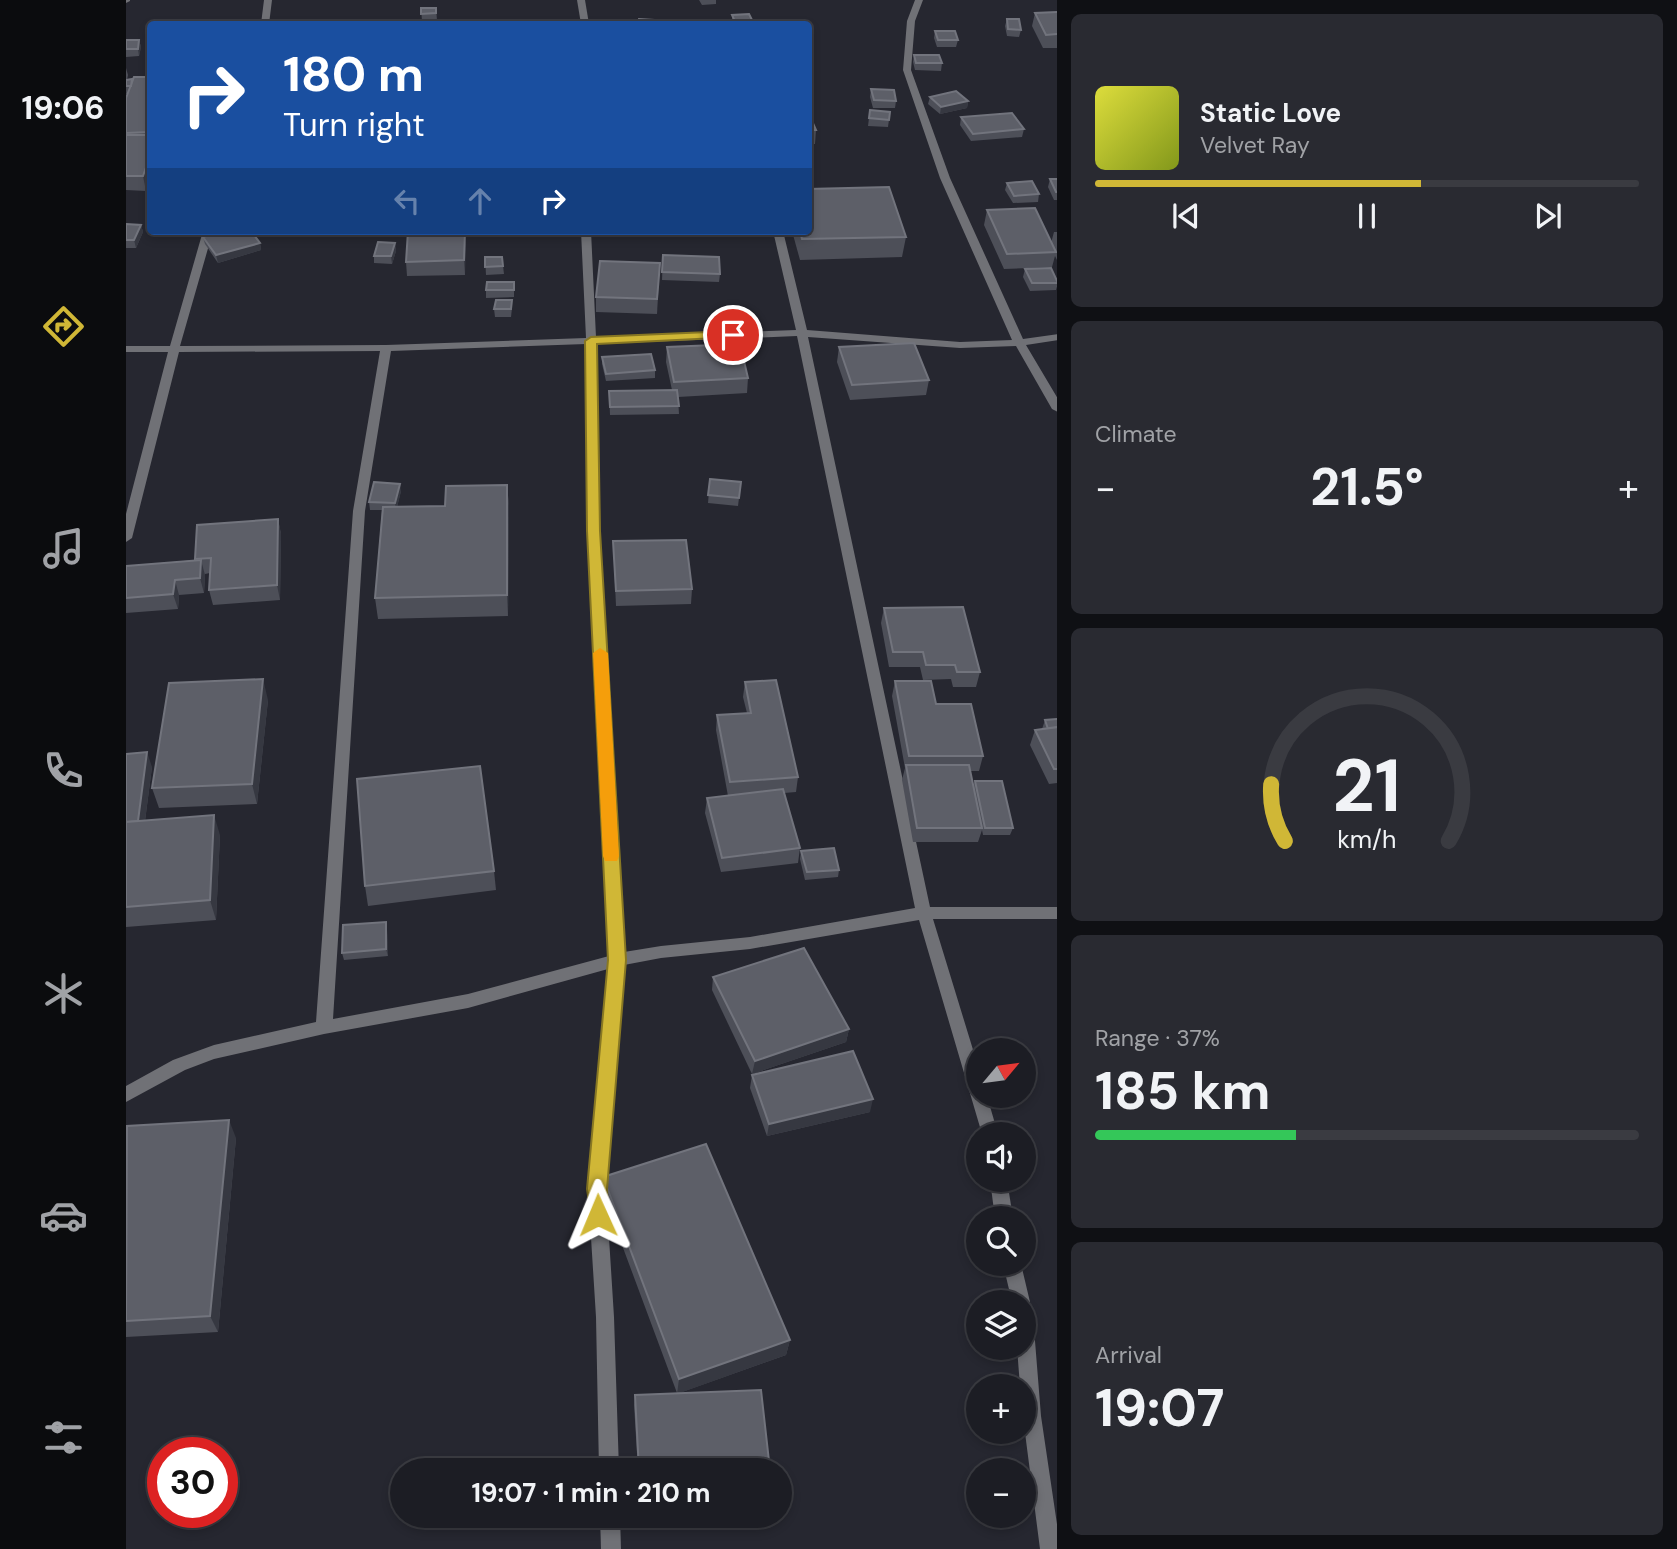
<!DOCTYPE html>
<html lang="en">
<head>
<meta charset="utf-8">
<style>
  body { margin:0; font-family:"DM Sans",sans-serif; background:#292a31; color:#f1f3f6; height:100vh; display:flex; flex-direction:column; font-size:26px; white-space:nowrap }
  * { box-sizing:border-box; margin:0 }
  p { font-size:23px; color:#a0a2a6 }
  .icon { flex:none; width:38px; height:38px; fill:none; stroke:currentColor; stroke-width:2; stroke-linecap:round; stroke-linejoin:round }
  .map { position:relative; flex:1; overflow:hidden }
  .details { display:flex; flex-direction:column; gap:14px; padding:14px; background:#0f1014; width:620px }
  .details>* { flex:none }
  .guide { position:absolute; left:21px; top:21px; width:665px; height:214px; border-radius:7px; box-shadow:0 4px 10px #0003,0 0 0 2px #3a3b41; background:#1a4fa0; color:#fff; overflow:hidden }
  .needle { width:46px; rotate:61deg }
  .controls { position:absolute; left:840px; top:1038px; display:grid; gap:14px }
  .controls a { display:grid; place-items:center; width:70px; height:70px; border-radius:50%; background:#1c1d24; box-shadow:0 4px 10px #0003,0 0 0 2px #3a3b41; font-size:35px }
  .speed { position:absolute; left:21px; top:1437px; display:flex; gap:14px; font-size:35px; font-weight:700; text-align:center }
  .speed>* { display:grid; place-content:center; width:91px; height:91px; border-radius:50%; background:#1c1d24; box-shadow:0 4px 10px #0003,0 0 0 2px #3a3b41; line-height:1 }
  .speed .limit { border:10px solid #d22; background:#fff; color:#111 }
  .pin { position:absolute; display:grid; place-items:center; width:60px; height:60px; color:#fff; margin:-30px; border:4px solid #fff; border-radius:50%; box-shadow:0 2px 7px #0007 }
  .me { position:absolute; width:77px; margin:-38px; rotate:359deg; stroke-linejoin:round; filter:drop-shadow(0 0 5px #0008) }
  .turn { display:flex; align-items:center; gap:24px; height:147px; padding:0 21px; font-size:32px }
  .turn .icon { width:91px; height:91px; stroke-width:2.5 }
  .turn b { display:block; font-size:49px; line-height:60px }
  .lanes { display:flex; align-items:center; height:66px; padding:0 21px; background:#0003; justify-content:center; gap:35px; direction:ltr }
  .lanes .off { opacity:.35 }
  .big { font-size:52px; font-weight:700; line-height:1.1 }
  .details .tile { flex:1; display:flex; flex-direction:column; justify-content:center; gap:10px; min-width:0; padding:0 24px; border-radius:10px; background:#292a31 }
  .details .dial { align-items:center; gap:0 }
  .dial svg { height:182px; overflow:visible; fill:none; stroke:#3a3b41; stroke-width:7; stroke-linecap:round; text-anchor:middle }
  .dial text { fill:#f1f3f6; stroke:none }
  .song { display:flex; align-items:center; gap:21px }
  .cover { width:84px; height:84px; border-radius:10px; background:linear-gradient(135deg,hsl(60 70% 55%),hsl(70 70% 35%)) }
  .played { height:7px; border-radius:4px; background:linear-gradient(90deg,#d0b736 60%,#3a3b41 60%) }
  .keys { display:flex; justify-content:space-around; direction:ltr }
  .heat { display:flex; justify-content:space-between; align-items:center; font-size:38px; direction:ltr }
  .charge { height:10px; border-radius:5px; background:linear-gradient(90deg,#34c759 37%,#3a3b41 0) }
  .trip { position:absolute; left:264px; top:1458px; width:402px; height:70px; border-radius:35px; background:#1c1d24; box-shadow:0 4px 10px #0003,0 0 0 2px #3a3b41; font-weight:700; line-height:70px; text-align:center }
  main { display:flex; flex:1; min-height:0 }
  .dock { display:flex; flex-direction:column; width:126px; justify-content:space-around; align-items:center; background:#0b0c0e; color:#a0a2a6 }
  .dock .icon { width:49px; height:49px }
  .dock .current { color:#d0b736 }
  .dock b { font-size:32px; color:#f1f3f6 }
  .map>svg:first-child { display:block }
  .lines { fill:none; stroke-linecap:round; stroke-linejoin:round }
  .minor { fill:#707176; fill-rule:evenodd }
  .wall { fill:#4d4f58 }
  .shaded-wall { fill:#363841 }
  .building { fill:#5d5f68; stroke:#72747d; stroke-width:2 }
  .route { fill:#d0b736; stroke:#877723; stroke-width:2 }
  .slow { fill:#f59e0b }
</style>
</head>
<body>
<main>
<nav class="dock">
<b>19:06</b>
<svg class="icon current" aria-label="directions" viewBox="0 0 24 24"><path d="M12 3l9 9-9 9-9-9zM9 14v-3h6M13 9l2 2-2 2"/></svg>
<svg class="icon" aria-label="music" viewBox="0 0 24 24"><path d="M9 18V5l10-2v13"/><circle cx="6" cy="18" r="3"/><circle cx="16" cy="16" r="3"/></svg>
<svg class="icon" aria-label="phone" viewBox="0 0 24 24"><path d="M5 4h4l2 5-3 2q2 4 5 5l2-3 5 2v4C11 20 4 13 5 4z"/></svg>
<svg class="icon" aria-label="climate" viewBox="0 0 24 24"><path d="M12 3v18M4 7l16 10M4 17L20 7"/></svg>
<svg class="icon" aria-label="car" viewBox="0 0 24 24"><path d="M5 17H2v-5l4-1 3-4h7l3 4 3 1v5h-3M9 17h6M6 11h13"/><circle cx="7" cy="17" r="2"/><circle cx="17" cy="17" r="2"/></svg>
<svg class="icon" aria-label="filters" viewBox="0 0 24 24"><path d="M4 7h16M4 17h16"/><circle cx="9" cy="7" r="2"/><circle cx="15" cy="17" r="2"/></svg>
</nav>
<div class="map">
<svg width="932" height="1549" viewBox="0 0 932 1549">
  <rect width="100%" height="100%" fill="#262730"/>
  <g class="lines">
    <g class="minor">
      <polygon points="0,0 4,0 4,1 0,3"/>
      <polygon points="138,0 146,0 143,24 135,24"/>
      <polygon points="451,0 459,0 463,24 455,24"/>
      <path d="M789,0H797L789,21L785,70L824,178L897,339L932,334V340L900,345L932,399V412L926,409L890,346L834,348L682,337L804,907H932V919H807L852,1066V1096H861L872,1134H856L793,920L624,949L535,958L498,965L480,1190L488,1317L493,1470H473L470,1317L462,1190L482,969L342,1008L198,1034L88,1059L59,1070L0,1102V1086L47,1060L88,1045L190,1022L227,511L254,351L53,352L6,538L0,542V514L42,352H0V346H44L77,231H87L54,346L260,345L460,338L455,231H465L470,337L670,330L647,231H657L681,330L834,342L886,340L814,178L777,70L781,21ZM671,336L789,908L624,937L535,946L498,952L474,531L470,344ZM460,344L462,531L483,956L342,994L207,1019L239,511L265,351Z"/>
      <polygon points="864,1180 881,1180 887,1218 869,1218"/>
      <polygon points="877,1264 895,1264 904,1302 901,1308 907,1316 915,1416 932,1531 932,1549 914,1549 898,1425 898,1386 894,1386 891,1348 898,1348 898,1302 886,1302"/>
      <polygon points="474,1516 494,1516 495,1549 475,1549"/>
    </g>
  </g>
  <g class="wall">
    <polygon points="573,0 590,0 590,4 576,5"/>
    <polygon points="295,8 310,8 311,20 296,21"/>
    <polygon points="932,12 932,48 917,48 906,26 909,13"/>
    <polygon points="606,15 628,24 607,24 606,22"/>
    <polygon points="881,19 895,30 893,37 881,36 879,26"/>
    <polygon points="809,31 832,40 830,47 811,47 808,38"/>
    <polygon points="0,40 13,40 15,47 13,56 0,57"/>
    <polygon points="788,55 816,63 815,71 789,70 787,62"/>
    <polygon points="0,68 2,75 1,80 6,82 24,77 24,179 20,191 0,190 0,98 2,94 0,94"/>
    <polygon points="745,89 770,101 769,108 747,108 744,97"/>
    <polygon points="804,97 842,101 841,108 814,114 802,104"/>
    <polygon points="744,110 764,112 762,127 742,126"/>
    <polygon points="682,112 690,130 689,144 682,144"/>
    <polygon points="835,117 898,129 896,137 845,141 834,125"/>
    <polygon points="924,179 932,179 932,200 928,200 922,187"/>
    <polygon points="881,183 913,194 912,202 887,203 879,190"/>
    <polygon points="687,189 780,237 776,257 674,260 666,231 682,231"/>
    <polygon points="861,210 925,243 928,232 932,232 932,262 929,256 926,267 878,269 858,225"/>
    <polygon points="0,224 15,225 17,232 10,248 0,248"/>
    <polygon points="280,231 402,231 402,232 339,234 339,275 281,276 280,262 282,236 280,236"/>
    <polygon points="77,237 134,243 135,250 92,263 79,244"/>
    <polygon points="269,243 270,251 266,264 248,263 248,256"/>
    <polygon points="537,255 594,274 593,282 536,280"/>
    <polygon points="359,257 376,257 378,274 360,275"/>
    <polygon points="899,269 932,283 930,290 904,291 897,277"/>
    <polygon points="533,278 531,314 470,312 470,297"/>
    <polygon points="388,282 388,297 360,298 360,290"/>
    <polygon points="386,308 385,317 369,317 368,309"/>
    <polygon points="541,347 622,378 621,393 552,397 553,414 484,415 483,391 546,390 540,362"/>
    <polygon points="713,347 803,380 800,395 724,400 711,362"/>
    <polygon points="476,357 529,370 529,378 480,381 476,364"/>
    <polygon points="584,479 615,482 612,506 582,503"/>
    <polygon points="381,485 383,506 382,616 252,619 249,598 256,510 244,510 243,502 275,491 271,507 319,506"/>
    <polygon points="152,519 155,534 154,600 87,605 83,590 84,573 79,574 78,593 53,595 52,609 0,613 0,566 69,560 69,559"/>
    <polygon points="487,541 566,589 565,604 490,606"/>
    <polygon points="758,608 854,672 850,687 827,687 825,679 797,680 794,667 763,667 755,623"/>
    <polygon points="769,681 810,704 857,756 853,771 844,771 847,786 849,781 887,828 884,835 857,835 856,830 852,842 787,842 776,780 779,768 766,696"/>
    <polygon points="619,682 672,777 670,792 658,793 674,848 672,863 595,872 579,813 581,798 602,796 590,730 591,715 621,713 617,697"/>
    <polygon points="142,700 131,804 33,808 26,788"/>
    <polygon points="932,719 932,783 923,784 904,745 909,730 916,729 919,720"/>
    <polygon points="0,754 26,767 19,821 94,835 90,920 0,927"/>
    <polygon points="675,851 713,870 712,877 679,880 674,859"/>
    <polygon points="368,871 370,890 242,906 239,886"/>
    <polygon points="260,922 261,929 262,956 218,960 216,953"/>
    <polygon points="587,977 723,1029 720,1042 626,1074 586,990"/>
    <polygon points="626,1075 744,1112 641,1136 624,1088"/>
    <polygon points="0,1130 110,1138 92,1332 0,1337"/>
    <polygon points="477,1177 664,1340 660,1355 553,1393 644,1470 512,1470 508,1405 509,1395 551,1393 477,1194"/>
    <polygon points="515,1516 648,1516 645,1522 515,1527"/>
  </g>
  <g class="shaded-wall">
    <polygon points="13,40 15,47 13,56 12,49"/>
    <polygon points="842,101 841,108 814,114 815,107"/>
    <polygon points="24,156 24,179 20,191 17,176"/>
    <polygon points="15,225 17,232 10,248 8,240"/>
    <polygon points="339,231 340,245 339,275 338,260"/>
    <polygon points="134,243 135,250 92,263 90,255"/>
    <polygon points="269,243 270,251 266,264 265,256"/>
    <polygon points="274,484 275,491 270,511 269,503"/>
    <polygon points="381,485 383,506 382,616 381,595"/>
    <polygon points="152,519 155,534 154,600 151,585"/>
    <polygon points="75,560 79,575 78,593 74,578"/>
    <polygon points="49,580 53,595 52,609 47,594"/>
    <polygon points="137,679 142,700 131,804 126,784"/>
    <polygon points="21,752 26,767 17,836 12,821"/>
    <polygon points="88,815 94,835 90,920 84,900"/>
    <polygon points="260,922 261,929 262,956 260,949"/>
    <polygon points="723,1029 720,1042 626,1074 629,1061"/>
    <polygon points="747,1099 744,1112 641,1136 643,1124"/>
    <polygon points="103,1120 110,1138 92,1332 84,1316"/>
    <polygon points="664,1340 660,1355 551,1394 553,1379"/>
  </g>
  <g class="building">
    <polygon points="295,8 310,8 310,13 295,14"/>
    <polygon points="932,12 932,34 920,35 909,13"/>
    <polygon points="623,14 628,24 610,24 606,15"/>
    <polygon points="513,19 528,20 528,24 512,24"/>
    <polygon points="881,19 893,19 895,30 882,29"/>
    <polygon points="809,31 829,31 832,40 812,40"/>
    <polygon points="0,40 13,40 12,49 0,49"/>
    <polygon points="788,55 813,55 816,63 790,63"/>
    <polygon points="8,77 24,77 24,132 0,133 0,98"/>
    <polygon points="6,79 5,86 0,86 0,80"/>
    <polygon points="745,89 768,90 770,101 748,100"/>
    <polygon points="830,91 842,101 815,107 804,97"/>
    <polygon points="744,110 764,112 763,120 743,118"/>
    <polygon points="682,112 690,130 682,130"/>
    <polygon points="886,113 898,129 847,134 835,117"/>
    <polygon points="0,135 24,135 24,156 17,176 0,176"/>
    <polygon points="924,179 932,179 932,192 930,192"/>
    <polygon points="682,181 685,181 687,189 682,189"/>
    <polygon points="906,181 913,194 888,196 881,183"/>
    <polygon points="763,187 780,237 676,239 674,231 682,231 682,189"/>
    <polygon points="909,208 930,252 881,254 861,210"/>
    <polygon points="0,224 15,225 8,240 0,240"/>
    <polygon points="97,231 125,231 134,243 90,255 77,237"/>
    <polygon points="282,231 339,231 338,260 280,262"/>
    <polygon points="252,242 269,243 265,256 248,256"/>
    <polygon points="537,255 593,257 594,274 536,272"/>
    <polygon points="359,257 376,257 377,266 359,267"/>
    <polygon points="474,261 534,263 531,299 470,297"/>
    <polygon points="925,268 932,283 906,283 899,269"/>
    <polygon points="361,282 388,282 388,290 360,290"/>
    <polygon points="370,300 386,300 385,309 368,309"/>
    <polygon points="788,343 803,380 726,385 713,347"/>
    <polygon points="614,344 622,378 548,382 541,347"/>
    <polygon points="525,354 529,370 480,374 476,357"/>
    <polygon points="551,390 553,406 484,407 483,391"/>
    <polygon points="584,479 615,482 613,498 582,495"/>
    <polygon points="248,482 274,484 269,503 243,502"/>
    <polygon points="381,485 381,595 249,598 257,507 319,506 320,486"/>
    <polygon points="152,519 151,585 83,590 85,558 69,559 71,525"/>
    <polygon points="560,540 566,589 490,591 487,541"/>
    <polygon points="75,560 74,578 49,580 47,594 0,598 0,566"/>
    <polygon points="837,607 854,672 831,672 829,665 800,665 797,652 767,652 758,608"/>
    <polygon points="137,679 126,784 26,788 43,683"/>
    <polygon points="650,680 672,777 604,782 591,715 625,713 619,682"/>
    <polygon points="769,681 805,681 810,704 845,704 857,756 783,756"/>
    <polygon points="932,719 932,727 922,729 919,720"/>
    <polygon points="932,727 932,769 928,769 909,730"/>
    <polygon points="21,752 12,821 0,822 0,754"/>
    <polygon points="780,765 843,765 856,828 791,828"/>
    <polygon points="354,766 368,871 239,886 231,779"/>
    <polygon points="849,781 876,781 887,828 859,828"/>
    <polygon points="657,789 674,848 596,858 581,798"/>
    <polygon points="88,815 84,900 0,907 0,822"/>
    <polygon points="708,848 713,870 681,872 675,851"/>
    <polygon points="260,922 260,949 216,953 217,925"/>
    <polygon points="678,948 723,1029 629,1061 587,977"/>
    <polygon points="727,1051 747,1099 643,1124 626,1075"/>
    <polygon points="103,1120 84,1316 0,1321 1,1126"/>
    <polygon points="580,1144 664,1340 553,1379 477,1177"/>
    <polygon points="635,1390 644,1470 513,1470 509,1395"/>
    <polygon points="516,1516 599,1516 516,1519"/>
  </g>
  <polygon class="route" points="607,331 613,335 611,337 471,344 474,531 500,960 481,1189 482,1215 479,1222 472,1224 466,1222 461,1189 482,960 461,531 459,341 465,337"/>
  <polygon class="slow" points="474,648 482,653 493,856 491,861 479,861 477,856 467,653"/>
</svg>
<div class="controls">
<a><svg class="needle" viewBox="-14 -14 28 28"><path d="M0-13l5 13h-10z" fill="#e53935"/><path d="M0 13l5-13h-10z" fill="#a0a2a6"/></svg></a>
<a><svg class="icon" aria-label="sound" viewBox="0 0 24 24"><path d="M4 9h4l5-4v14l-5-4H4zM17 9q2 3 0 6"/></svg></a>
<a><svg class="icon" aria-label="search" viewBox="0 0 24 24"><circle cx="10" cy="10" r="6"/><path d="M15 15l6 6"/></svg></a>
<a><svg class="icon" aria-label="layers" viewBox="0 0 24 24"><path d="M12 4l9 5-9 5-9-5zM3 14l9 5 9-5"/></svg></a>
<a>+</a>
<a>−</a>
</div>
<div class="speed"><div class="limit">30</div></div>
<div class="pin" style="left:607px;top:335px;background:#d93025"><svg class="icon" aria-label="arrive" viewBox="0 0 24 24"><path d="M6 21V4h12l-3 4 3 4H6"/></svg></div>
<svg class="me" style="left:472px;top:1215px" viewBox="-20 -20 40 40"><path d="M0-17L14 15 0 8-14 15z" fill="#d0b736" stroke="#fff" stroke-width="4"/></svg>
<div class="trip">19:07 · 1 min · 210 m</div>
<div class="guide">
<div class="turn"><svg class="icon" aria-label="right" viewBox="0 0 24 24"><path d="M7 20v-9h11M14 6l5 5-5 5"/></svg><div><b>180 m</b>Turn right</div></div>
<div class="lanes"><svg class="icon off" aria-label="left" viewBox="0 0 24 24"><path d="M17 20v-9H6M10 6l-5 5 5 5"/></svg><svg class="icon off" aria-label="ahead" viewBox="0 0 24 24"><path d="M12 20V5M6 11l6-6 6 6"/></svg><svg class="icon" aria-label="right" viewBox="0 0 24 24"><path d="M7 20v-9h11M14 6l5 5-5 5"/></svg></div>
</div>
</div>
<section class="details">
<div class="tile">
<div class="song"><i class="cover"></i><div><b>Static Love</b><p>Velvet Ray</p></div></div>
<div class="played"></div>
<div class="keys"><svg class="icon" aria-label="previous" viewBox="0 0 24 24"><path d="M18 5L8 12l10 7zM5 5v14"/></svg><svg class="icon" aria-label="pause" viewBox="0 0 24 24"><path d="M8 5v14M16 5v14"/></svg><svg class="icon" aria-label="next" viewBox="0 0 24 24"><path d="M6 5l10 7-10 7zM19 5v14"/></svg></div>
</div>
<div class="tile"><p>Climate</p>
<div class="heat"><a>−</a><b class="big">21.5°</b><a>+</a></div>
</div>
<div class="tile dial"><svg viewBox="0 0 100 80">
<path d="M14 69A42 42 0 1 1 86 69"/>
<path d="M14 69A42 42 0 0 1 8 44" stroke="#d0b736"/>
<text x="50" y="56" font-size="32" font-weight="700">21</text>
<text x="50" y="72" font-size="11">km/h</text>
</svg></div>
<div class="tile"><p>Range · 37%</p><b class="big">185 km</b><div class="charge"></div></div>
<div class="tile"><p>Arrival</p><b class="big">19:07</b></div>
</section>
</main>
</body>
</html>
